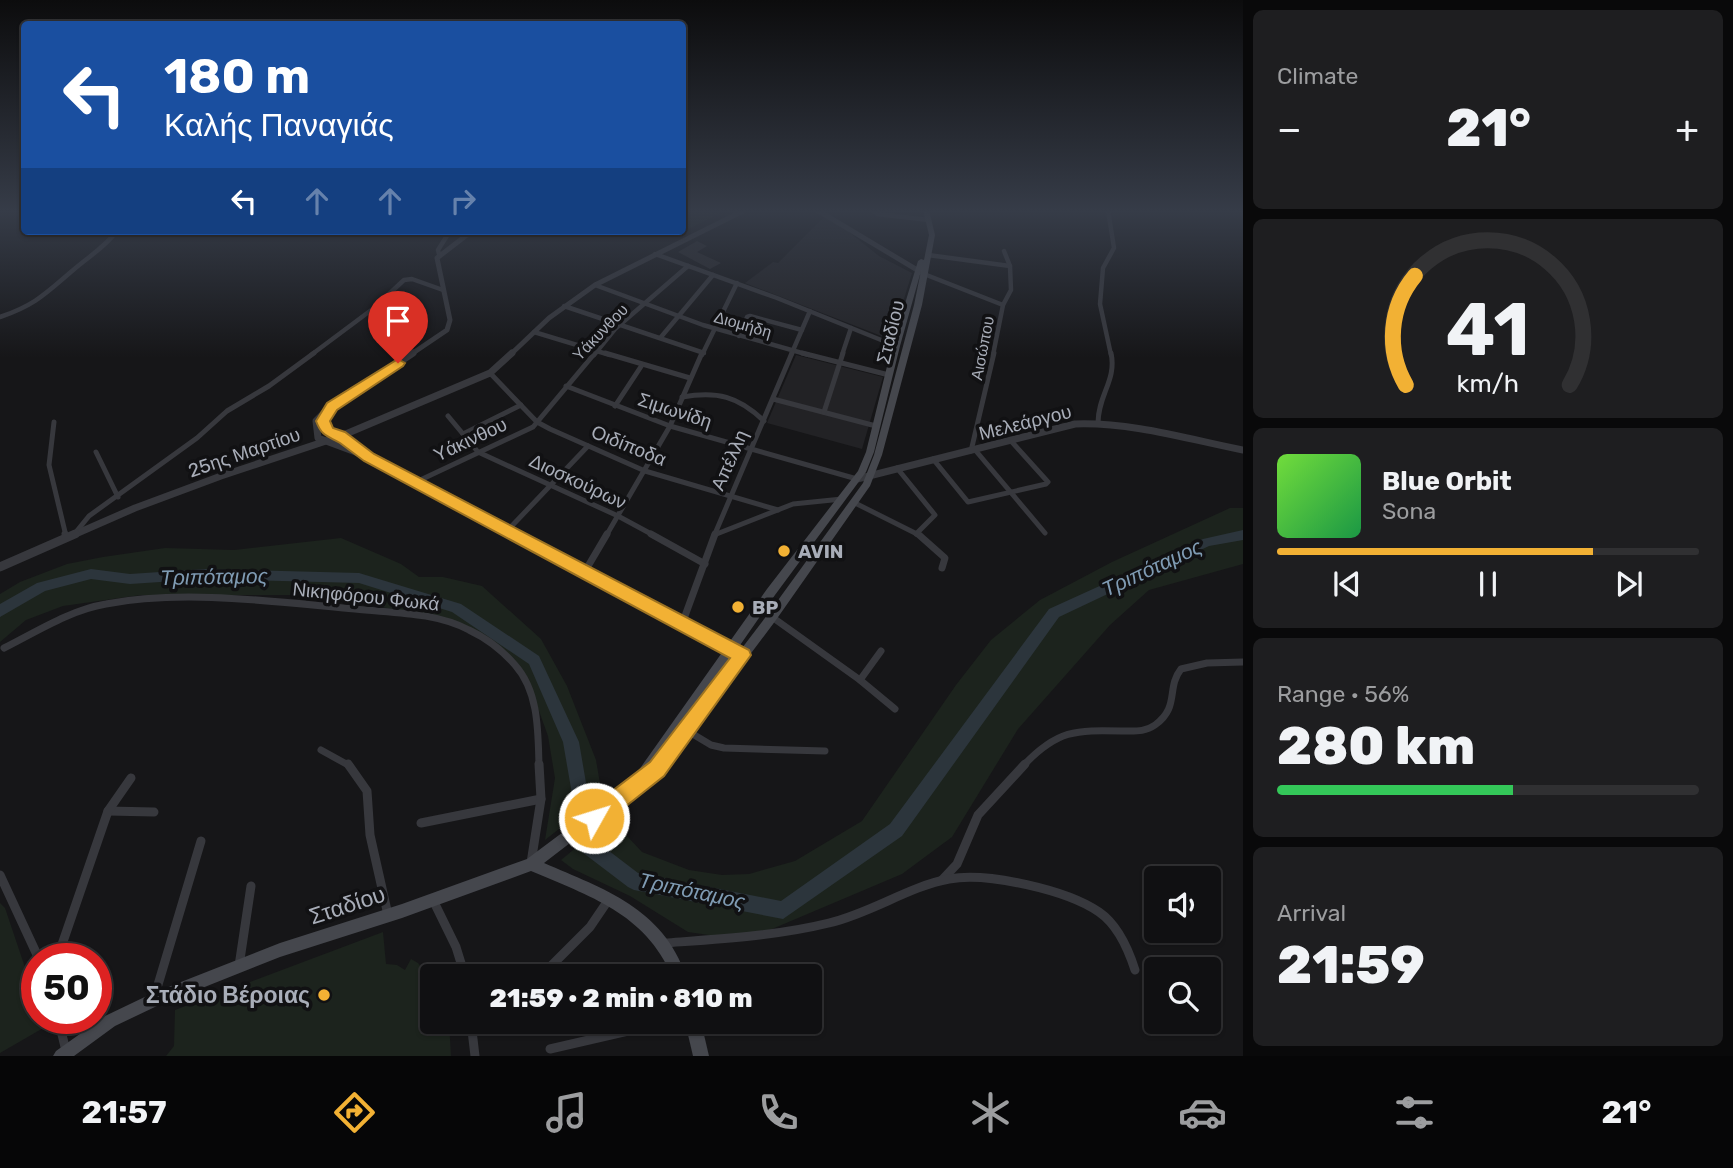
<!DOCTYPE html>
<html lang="en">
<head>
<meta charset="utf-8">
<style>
  body { margin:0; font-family:Rubik,sans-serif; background:#1e1e20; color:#f1f3f6; height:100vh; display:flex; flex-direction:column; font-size:26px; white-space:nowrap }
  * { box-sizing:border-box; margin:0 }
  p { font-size:23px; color:#9c9d9f }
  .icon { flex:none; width:38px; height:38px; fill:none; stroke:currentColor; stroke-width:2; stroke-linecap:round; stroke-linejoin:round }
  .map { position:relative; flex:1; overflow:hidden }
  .sheet { display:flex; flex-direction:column; gap:10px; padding:10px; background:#09090a; width:490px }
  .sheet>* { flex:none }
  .guide { position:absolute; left:21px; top:21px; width:665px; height:214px; border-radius:7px; box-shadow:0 2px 5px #0004,0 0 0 2px #303032; background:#1a4fa0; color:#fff; overflow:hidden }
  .buttons { position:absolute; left:1144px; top:866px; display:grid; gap:14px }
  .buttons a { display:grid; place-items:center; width:77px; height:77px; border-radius:7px; background:#101012; box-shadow:0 2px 5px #0004,0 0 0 2px #303032; font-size:35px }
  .speed { position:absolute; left:21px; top:943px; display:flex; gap:14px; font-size:35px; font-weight:700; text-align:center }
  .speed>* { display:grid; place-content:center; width:91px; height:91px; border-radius:50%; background:#101012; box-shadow:0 2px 5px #0004,0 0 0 2px #303032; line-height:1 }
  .speed .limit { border:10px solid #d22; background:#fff; color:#111 }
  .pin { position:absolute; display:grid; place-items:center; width:60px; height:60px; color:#fff; margin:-72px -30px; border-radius:50% 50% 50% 0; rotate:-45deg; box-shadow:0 0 7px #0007 }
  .pin .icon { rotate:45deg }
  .me { position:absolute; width:77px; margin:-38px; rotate:51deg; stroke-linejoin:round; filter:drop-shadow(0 0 5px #0008) }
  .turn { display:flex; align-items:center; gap:24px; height:147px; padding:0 28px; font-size:32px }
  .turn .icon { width:91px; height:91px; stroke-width:2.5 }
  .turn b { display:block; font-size:49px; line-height:60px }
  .lanes { display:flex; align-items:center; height:66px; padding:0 28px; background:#0003; justify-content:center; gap:35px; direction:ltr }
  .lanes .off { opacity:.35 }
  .big { font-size:52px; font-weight:800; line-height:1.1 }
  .sheet .widget { flex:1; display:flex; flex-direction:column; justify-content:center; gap:10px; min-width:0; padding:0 24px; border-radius:10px; background:#1e1e20 }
  .sheet .dial { align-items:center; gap:0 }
  .dial svg { height:182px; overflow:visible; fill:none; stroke:#303032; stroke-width:7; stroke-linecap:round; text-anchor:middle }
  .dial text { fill:#f1f3f6; stroke:none }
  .song { display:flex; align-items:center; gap:21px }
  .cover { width:84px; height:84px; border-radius:10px; background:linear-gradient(135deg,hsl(100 70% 55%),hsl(140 70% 35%)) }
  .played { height:7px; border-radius:4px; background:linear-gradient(90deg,#f2b134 75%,#303032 75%) }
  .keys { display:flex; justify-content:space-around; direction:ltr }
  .heat { display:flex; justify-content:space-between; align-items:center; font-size:38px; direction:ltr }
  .charge { height:10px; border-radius:5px; background:linear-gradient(90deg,#34c759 56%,#303032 0) }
  .trip { position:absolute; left:420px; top:964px; width:402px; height:70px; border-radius:7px; background:#101012; box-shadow:0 2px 5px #0004,0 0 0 2px #303032; font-weight:800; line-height:70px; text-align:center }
  .menu { display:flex; height:112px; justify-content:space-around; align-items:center; background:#060607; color:#9c9d9f }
  .menu .icon { width:49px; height:49px }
  .menu .on { color:#f2b134 }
  .menu b { font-size:32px; color:#f1f3f6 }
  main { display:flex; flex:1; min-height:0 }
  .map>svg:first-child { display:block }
  .built { fill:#222225 }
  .green { fill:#1c231d }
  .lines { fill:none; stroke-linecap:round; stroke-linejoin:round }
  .river { fill:#2c353c; fill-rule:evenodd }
  .building { fill:#29292c }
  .minor-far3 { stroke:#37383d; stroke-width:4.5 }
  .minor-far2 { stroke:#37383d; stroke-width:5 }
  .minor-far1 { stroke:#37383d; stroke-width:7 }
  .minor { stroke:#37383d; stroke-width:9 }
  .tertiary-far2 { stroke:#37383d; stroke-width:5 }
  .tertiary-far1 { stroke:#37383d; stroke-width:7 }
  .tertiary { stroke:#37383d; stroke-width:9 }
  .secondary { fill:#45474d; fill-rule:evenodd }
  .route { fill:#f2b134; stroke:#9d7322; stroke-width:2 }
  .poi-dot { fill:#f2b134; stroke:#111113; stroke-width:2.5 }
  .labels { text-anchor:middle; stroke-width:7; stroke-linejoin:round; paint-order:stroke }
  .far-street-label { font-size:16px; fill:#a8adb8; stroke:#111113 }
  .street-label { font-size:19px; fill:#a8adb8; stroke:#111113 }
  .poi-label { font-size:19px; font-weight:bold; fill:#a8adb8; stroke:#111113; text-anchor:start }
  .water-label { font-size:21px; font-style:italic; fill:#7f9bb3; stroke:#111113 }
  .near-street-label { font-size:23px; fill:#a8adb8; stroke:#111113 }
  .near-poi-label { font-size:23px; font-weight:bold; fill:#a8adb8; stroke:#111113; text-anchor:end }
</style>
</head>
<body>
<main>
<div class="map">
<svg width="1243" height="1056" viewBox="0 0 1243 1056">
  <rect width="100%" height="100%" fill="#161618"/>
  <g class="built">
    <polygon points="824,217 844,228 879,256 912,273 892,338 884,337 745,283 773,262 778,263"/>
    <polygon points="796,355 883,377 862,449 767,423"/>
  </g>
  <g class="green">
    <polygon points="683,210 726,210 679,234 674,231 682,231"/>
    <polygon points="1230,508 1243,508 1243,564 1149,590 1110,625 1018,729 952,837 902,874 772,929 736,939 688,932 630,896 573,869 561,860 611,819 642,852 689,870 722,875 749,874 795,861 862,821 956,685 991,640 1040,600 1112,562"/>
    <polygon points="341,538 401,564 419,577 443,577 482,586 541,639 567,686 596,760 602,795 545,840 555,778 548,736 539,711 525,680 501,649 447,618 309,595 141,595 63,606 26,620 0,642 0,594 20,582 67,564 103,557 165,548 234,550"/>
    <polygon points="0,903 5,908 37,1003 37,1018 42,1019 45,1027 0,1053"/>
    <polygon points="383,932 386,964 397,965 405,970 411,959 418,963 432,980 432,1022 449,1022 451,1056 166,1056 174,1046 175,1010"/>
  </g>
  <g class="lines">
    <polygon class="river" points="1243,530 1243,540 1209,546 1059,617 902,836 783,919 634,890 628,887 582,852 563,742 529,664 452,612 359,583 205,579 130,584 91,579 45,591 0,617 0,604 37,583 91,569 130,574 205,569 359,573 461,604 539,656 579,742 596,841 638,873 781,901 890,824 1049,609 1203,539"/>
  </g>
  <polygon class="building" points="697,241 707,246 697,252 721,263 710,269 678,252"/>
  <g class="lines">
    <g class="minor-far3">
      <polyline points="873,210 877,214 929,220"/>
      <polyline points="1108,210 1114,248 1103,268 1100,304 1111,355"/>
      <polyline points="439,254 438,250 450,231"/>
      <polyline points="655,254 777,298 896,346"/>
      <polyline points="928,255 1010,266"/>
      <polyline points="924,274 1003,305"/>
      <polyline points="595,285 703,325 809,355"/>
      <polyline points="564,306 704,353"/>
      <path d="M0,317C35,305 45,294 72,271C89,256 103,249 117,231"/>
      <polyline points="534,332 610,355"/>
      <polyline points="739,336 747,317 750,316 802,330"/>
      <polyline points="661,337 713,275"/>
      <polyline points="311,355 374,308 404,280 412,279 443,290"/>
      <polyline points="594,355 615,329 688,266"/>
      <polyline points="702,355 737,283"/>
      <polyline points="791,355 810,311"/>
      <polyline points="842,355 851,328"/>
      <polyline points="993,355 1003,305 1011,290 1010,266 1004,251"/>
    </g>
    <g class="minor-far2">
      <polyline points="605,353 690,378"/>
      <polyline points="802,353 889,375"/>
      <polyline points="490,373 537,422 550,429 645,471 778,510"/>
      <polyline points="566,386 670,426 857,479"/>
      <path d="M682,397C717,391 738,396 764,421"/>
      <polyline points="773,399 876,426"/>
      <polyline points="615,406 642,365"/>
      <polyline points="824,412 843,353"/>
      <polyline points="448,416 478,452 618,516 655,536"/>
      <polyline points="54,422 49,465 66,536"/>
      <path d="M1098,423C1098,395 1117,380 1111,353"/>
      <polyline points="463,434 521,405"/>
      <polyline points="971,451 994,353"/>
      <polyline points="976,451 1045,533"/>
      <polyline points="96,452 118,497"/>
      <polyline points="933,459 968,502 1046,484 1048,482 1012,442"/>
      <polyline points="897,468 935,515 916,534"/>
      <polyline points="416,482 533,427 595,353"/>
      <polyline points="855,503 921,536"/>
      <polyline points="507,531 588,446"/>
      <polyline points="76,532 89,516 197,438 227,411 269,386 314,353"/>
      <polyline points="714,535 793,504 842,499"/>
      <polyline points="606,536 670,426 702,353"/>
      <polyline points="714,536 792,353"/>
    </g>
    <g class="minor-far1">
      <polyline points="65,534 66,537"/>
      <polyline points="651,534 705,564"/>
      <polyline points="918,534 945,558 942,568"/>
      <polyline points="584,573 607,534"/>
      <polyline points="772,617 860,680 895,709"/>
      <polyline points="682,624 715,534"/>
      <path d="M4,648C36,632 70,610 106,604C183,589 277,602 355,609C392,613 435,612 469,630C486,638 503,651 515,665C539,692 538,732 539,766"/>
      <polyline points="860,680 881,651"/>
      <polyline points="686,730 711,745 724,748 825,751"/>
      <polyline points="321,750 350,766"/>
      <path d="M1023,766C1058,729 1076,730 1124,731C1136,731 1145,732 1155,725C1180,707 1166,688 1181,669L1207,663L1243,662"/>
    </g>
    <g class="minor">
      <polyline points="348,764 367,791 370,835 388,915"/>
      <polyline points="108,811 154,812"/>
      <polyline points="421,823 541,799"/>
      <polyline points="531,863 541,799 539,764"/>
      <polyline points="0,875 39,959"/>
      <polyline points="942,880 957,864 978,815 1025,764"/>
      <polyline points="433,900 456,947 465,976"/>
      <path d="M665,943C720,939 776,936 829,923C871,913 910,886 949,879C988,872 1067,890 1099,912C1118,925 1128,948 1135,970"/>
      <polyline points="57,959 108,811 131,778"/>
      <polyline points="239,966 251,886"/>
      <polyline points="547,970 590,927 609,899"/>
      <polyline points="154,998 201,841"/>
      <polyline points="58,1018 66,1051"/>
      <polyline points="471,1022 475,1056"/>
      <polyline points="550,1049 667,1022"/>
    </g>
    <g class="tertiary-far2">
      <polyline points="817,210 924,274"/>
      <polyline points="410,355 447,330 450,320 437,258 472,231"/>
      <polyline points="510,355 549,318 595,285 745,210"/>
    </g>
    <g class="tertiary-far1">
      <polyline points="413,353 326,411 316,421 318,438 369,457 517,536"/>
      <polyline points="328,411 323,423 326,428 368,456"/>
      <path d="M857,479L1075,424C1131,422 1188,439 1243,450"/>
      <polyline points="71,536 135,508 221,476 341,436 490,373 512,353"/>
    </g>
    <g class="tertiary">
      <polyline points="514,534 732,651"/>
      <polyline points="0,567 75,534"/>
    </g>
    <g class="secondary">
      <path d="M923,210H929L935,235L922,305L882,455L870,486L776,620L661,773L544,863C604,889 663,908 686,976H672C645,913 589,896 531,871L402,918L280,957L157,1006L115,1026L74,1056H53L56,1051L105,1016L153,993L280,943L402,904L527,859L634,779L636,774L767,589L858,471L866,452L892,346L918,261L921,259L924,260L929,235ZM921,271L914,305L874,455L863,483L768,614L697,707L775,595L866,472L874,452L900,346Z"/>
      <polygon points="685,1022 701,1022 709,1056 693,1056"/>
    </g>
  </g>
  <linearGradient id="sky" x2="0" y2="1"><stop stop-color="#0c0c0d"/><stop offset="0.59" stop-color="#363c48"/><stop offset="1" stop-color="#363c48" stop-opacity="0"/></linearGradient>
  <rect width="1243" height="358" fill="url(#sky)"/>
  <path class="route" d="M398,359L405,363L403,366L337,410L330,421L333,428L345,432L374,454L749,650L751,655L664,776L601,826L594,829L586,826L583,818L586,811L650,762L730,658L364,461C356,455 348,449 340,443C328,436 322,437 316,421L327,403Z"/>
  <g class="poi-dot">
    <circle cx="784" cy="551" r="7"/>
    <circle cx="738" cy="607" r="7"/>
    <circle cx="324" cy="995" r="7"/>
  </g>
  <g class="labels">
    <g class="far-street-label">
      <text transform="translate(743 324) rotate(16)" y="6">Διομήδη</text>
      <text transform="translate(600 332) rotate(-46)" y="6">Υάκυνθου</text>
      <text transform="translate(982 348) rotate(-79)" y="6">Αισώπου</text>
    </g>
    <g class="street-label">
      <text transform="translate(890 332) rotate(-76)" y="7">Σταδίου</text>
      <text transform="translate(675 410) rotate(18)" y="7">Σιμωνίδη</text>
      <text transform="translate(1025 422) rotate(-14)" y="7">Μελεάργου</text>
      <text transform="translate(470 439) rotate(-25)" y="7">Υάκινθου</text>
      <text transform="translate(629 445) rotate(22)" y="7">Οιδίποδα</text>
      <text transform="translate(244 452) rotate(-19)" y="7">25ης Μαρτίου</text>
      <text transform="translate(729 460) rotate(-66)" y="7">Απέλλη</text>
      <text transform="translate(578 481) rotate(25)" y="7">Διοσκούρων</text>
      <text transform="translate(366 596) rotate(6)" y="7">Νικηφόρου Φωκά</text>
    </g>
    <g class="poi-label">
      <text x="798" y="558">AVIN</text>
      <text x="752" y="614">BP</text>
    </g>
    <g class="water-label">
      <text transform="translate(1152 568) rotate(-25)" y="7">Τριπόταμος</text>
      <text transform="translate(214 577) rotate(-1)" y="7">Τριπόταμος</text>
      <text transform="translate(692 891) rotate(12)" y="7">Τριπόταμος</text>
    </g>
    <g class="near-street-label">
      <text transform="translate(347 905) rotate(-18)" y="8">Σταδίου</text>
    </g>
    <g class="near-poi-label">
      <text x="310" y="1003">Στάδιο Βέροιας</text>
    </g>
  </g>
</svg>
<div class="buttons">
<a><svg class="icon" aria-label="sound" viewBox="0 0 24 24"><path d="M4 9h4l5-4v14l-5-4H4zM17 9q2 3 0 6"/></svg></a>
<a><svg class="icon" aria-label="search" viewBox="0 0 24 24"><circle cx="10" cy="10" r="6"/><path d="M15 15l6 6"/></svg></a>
</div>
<div class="speed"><div class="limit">50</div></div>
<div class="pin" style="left:398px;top:363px;background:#d93025"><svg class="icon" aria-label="arrive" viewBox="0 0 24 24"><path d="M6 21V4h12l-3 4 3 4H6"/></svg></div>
<svg class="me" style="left:594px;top:818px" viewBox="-20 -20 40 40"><circle r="17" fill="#f2b134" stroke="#fff" stroke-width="3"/><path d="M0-11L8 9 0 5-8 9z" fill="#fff"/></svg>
<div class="trip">21:59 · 2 min · 810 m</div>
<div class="guide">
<div class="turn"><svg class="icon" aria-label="left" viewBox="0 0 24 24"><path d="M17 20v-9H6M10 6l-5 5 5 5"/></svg><div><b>180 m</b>Καλής Παναγιάς</div></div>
<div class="lanes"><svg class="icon" aria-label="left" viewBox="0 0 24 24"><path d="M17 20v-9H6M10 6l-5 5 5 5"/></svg><svg class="icon off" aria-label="ahead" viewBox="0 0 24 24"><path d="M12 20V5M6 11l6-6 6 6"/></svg><svg class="icon off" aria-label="ahead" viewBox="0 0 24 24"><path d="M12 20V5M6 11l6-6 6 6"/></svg><svg class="icon off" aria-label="right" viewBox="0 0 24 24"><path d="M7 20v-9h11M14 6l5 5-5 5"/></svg></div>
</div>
</div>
<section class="sheet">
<div class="widget"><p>Climate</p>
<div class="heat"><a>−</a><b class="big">21°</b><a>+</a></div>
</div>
<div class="widget dial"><svg viewBox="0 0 100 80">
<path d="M14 69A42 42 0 1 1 86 69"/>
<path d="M14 69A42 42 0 0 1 18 21" stroke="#f2b134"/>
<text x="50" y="56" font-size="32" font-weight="700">41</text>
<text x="50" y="72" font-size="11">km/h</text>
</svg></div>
<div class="widget">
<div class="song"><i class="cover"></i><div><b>Blue Orbit</b><p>Sona</p></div></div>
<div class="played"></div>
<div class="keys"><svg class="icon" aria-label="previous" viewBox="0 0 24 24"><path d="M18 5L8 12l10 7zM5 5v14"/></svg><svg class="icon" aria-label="pause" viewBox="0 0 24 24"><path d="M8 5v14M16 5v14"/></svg><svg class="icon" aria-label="next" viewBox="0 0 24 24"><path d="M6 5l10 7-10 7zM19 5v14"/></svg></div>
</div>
<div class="widget"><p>Range · 56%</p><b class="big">280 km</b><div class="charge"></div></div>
<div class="widget"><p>Arrival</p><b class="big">21:59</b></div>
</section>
</main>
<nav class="menu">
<b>21:57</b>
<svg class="icon on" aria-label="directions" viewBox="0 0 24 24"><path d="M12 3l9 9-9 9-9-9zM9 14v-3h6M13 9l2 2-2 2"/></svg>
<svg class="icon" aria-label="music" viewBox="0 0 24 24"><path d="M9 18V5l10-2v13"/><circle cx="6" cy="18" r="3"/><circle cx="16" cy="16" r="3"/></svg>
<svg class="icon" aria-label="phone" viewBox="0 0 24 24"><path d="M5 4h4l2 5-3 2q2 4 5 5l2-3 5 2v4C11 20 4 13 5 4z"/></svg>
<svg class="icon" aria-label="climate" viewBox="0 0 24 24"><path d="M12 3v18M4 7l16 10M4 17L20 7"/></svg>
<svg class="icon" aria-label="car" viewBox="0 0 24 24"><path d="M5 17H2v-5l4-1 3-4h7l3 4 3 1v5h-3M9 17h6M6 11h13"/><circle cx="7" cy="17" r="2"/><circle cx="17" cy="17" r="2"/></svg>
<svg class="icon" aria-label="filters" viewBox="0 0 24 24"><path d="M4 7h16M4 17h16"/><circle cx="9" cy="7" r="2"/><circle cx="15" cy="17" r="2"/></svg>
<b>21°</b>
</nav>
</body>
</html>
